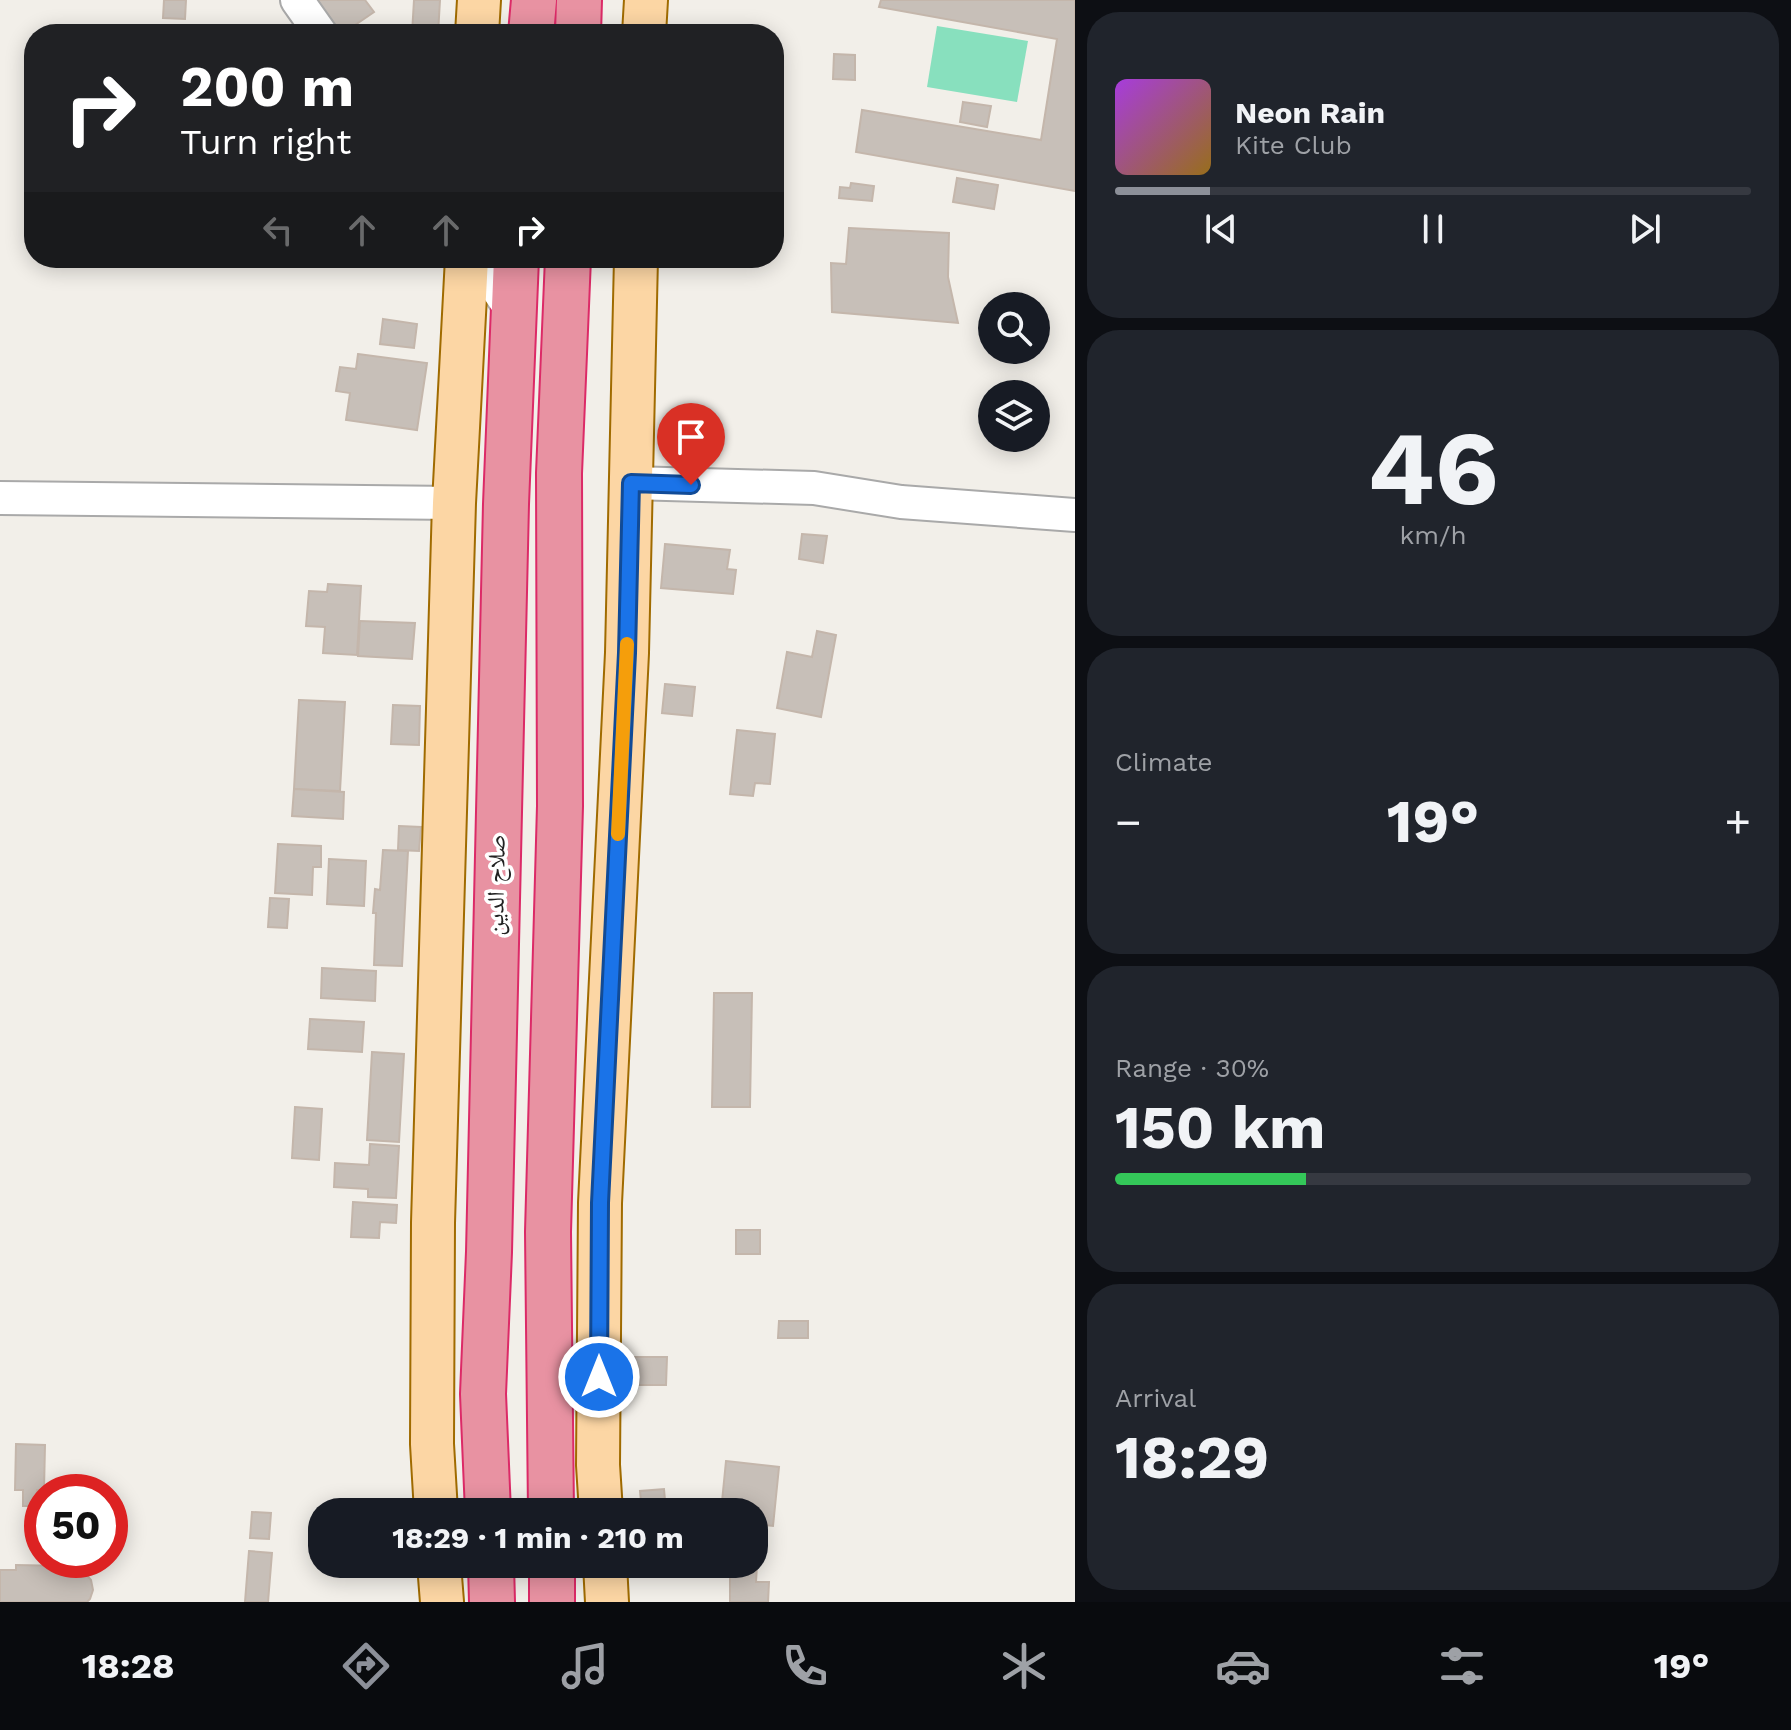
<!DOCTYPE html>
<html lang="en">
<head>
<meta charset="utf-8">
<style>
  body { margin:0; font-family:"Work Sans","Noto Naskh Arabic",sans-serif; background:#20242c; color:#f1f3f6; height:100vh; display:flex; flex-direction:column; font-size:30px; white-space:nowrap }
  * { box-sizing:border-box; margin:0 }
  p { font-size:26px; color:#9ea1a6 }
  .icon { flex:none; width:44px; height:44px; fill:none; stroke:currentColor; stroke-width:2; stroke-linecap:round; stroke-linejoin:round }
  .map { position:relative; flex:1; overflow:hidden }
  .side { display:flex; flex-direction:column; gap:12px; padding:12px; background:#0d0f14; width:716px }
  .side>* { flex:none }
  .guide { position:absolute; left:24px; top:24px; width:760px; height:244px; border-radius:32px; box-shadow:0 4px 20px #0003; background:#202124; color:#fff; overflow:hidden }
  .buttons { position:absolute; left:978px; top:292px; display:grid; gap:16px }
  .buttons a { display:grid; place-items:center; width:72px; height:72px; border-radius:50%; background:#171b24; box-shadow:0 4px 20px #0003; font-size:40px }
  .speed { position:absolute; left:24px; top:1474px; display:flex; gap:16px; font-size:40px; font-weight:700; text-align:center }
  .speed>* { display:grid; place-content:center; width:104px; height:104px; border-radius:50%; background:#171b24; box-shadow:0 4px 20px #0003; line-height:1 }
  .speed .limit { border:12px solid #d22; background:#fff; color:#111 }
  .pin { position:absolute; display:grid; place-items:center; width:68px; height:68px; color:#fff; margin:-82px -34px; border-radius:50% 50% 50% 0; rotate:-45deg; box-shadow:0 0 8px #0007 }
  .pin .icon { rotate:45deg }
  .me { position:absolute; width:88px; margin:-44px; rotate:0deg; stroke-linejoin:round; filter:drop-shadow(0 0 6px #0008) }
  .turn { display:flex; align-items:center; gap:28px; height:168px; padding:0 24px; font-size:36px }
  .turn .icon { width:104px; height:104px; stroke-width:2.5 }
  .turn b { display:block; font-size:56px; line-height:68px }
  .lanes { display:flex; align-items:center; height:76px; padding:0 24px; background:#0003; justify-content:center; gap:40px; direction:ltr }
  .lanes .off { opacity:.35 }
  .big { font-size:60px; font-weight:700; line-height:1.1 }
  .side .card { flex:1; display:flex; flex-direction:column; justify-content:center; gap:12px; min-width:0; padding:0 28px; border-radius:32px; background:#20242c }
  .side .dial { align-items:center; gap:0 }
  .dial b { font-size:104px; line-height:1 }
  .song { display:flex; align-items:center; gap:24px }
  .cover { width:96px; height:96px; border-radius:12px; background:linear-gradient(135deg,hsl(280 70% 55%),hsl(40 70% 35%)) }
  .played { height:8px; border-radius:4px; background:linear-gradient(90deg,#8c9099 15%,#363941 15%) }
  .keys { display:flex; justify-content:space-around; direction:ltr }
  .heat { display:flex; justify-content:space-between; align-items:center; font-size:44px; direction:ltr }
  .charge { height:12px; border-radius:6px; background:linear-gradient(90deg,#34c759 30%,#363941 0) }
  .trip { position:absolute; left:308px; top:1498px; width:460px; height:80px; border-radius:32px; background:#171b24; box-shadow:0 4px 20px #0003; font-weight:700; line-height:80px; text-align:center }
  .menu { display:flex; height:128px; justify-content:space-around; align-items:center; background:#090b0e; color:#9ea1a6 }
  .menu .icon { width:56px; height:56px }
  .menu .active { color:#8c9099 }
  .menu b { font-size:36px; color:#f1f3f6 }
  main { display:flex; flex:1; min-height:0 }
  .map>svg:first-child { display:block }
  .pitch { fill:#88e0be }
  .building { fill:#c7bfb8; stroke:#c4b6ab; stroke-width:2 }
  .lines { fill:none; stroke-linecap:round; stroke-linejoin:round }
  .minor-casing { stroke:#a9a9a9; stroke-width:36 }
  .major-casing { stroke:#a06b00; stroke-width:46 }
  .highway-casing { stroke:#dc2a67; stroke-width:48 }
  .minor { stroke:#fff; stroke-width:32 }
  .major { stroke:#fcd6a4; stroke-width:42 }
  .highway { stroke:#e892a2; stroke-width:44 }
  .route-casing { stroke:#114b97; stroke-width:20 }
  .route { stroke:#1a73e8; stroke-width:14 }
  .slow { stroke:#f59e0b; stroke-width:14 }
  .labels { text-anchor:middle; stroke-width:7; stroke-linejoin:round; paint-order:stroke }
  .street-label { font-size:24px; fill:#222; stroke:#fff }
</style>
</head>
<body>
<main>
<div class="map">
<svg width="1075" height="1602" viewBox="0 0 1075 1602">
  <rect width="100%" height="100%" fill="#f2efe9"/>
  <polygon class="pitch" points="937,26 1028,41 1017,102 927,87"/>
  <g class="building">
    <polygon points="164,0 186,0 185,19 163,18"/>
    <polygon points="317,0 365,0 374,12 342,34"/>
    <polygon points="414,0 440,0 438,34 412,34"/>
    <polygon points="881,0 1075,0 1075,191 856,152 862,110 1041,140 1057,39 879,7"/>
    <polygon points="834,54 855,55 855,80 833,79"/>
    <polygon points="963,102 991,106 987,127 960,122"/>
    <polygon points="957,178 998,185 994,209 953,202"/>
    <polygon points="851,183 874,186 872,201 839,198 840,187 850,188"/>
    <polygon points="849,228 949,233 948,277 958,323 832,312 831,263 846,264"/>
    <polygon points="383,319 417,324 414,348 380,344"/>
    <polygon points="358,354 427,363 417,430 346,420 350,393 336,391 340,367 356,369"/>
    <polygon points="802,534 827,536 823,563 799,559"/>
    <polygon points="665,544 730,550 727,569 736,570 733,594 661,588"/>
    <polygon points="328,584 361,586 357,655 323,653 325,627 306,626 309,591 327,592"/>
    <polygon points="360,621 415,623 412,659 358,656"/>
    <polygon points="817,631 836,635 821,717 777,708 787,652 812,657"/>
    <polygon points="665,684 695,687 692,716 662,713"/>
    <polygon points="299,700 345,702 340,791 294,789"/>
    <polygon points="393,705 420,706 419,745 391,744"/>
    <polygon points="737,730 775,734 770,784 755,783 753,796 730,794"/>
    <polygon points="294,789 344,792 343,819 292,816"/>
    <polygon points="399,826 421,827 419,851 398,850"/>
    <polygon points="278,844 321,846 321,867 313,867 312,895 275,893"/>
    <polygon points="383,850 408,851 402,966 374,965 376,913 373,913 375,889 380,890"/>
    <polygon points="329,859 366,861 364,906 327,904"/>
    <polygon points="270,898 289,899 287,928 268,927"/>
    <polygon points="322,968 376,971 375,1001 321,998"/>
    <polygon points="714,993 752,993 750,1107 712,1107"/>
    <polygon points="310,1019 364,1022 362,1052 308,1049"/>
    <polygon points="372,1052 404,1054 399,1142 367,1140"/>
    <polygon points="295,1107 322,1109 319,1160 292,1158"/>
    <polygon points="370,1144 399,1146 396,1198 368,1197 368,1189 334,1187 335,1163 369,1165"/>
    <polygon points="353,1202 397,1205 396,1223 380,1222 379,1238 351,1237"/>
    <rect x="736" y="1230" width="24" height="24"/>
    <polygon points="779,1321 808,1321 808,1338 778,1338"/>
    <polygon points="628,1357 667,1357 666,1385 628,1385"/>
    <polygon points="16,1444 45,1445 44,1490 37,1490 36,1506 23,1506 23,1490 15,1490"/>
    <polygon points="726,1461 779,1467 773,1526 754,1524 754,1512 721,1512"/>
    <polygon points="664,1489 666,1512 642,1512 640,1491"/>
    <polygon points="252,1512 271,1513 269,1539 250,1538"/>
    <polygon points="249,1551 272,1553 268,1602 245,1602"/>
    <polygon points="730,1564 757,1565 756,1582 769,1582 768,1602 730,1602"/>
    <polygon points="16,1565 64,1566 64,1572 74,1569 84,1572 91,1580 93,1590 90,1599 87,1602 0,1602 0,1570 16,1570"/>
  </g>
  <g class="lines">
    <defs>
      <g id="minor">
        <polyline points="297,0 321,34"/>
        <polyline points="476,258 512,311"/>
        <polyline points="631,483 814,488 901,502 1075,515"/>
        <polyline points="0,498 454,503"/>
      </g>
      <g id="major">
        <polyline points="477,34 479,0"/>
        <polyline points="644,34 646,0"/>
        <polyline points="436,1512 432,1444 433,1223 454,503 467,258"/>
        <polyline points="601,1512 598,1465 600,1203 627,653 636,258"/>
        <polyline points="439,1564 442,1602"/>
        <polyline points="605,1564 607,1602"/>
      </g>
      <g id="highway">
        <polyline points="531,34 534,0"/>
        <polyline points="578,34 579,0"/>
        <polyline points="488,1512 483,1394 489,1252 506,504 516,258"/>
        <polyline points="551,1512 548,1232 560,806 559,473 568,258"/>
        <polyline points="491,1564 492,1602"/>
        <polyline points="552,1564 552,1602"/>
      </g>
    </defs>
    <use href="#minor" class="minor-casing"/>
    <use href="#major" class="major-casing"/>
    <use href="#highway" class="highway-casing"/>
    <use href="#minor" class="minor"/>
    <use href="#major" class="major"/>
    <use href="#highway" class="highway"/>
  </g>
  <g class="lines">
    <defs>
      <polyline id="route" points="599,1377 600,1203 627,653 631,483 691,485"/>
    </defs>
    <use href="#route" class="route-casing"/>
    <use href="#route" class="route"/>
    <polyline class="slow" points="618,834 627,644"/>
  </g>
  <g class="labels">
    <g class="street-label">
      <text transform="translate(496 885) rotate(-89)" y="8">صلاح الدين</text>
    </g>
  </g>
</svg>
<div class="buttons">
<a><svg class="icon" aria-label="search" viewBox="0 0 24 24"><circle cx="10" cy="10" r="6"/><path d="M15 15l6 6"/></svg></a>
<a><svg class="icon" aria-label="layers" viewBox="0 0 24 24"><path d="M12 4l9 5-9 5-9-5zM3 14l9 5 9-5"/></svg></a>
</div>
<div class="speed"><div class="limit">50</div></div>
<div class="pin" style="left:691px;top:485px;background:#d93025"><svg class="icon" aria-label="arrive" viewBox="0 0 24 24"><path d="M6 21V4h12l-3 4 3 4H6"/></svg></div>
<svg class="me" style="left:599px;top:1377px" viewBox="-20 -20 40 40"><circle r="17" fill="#1a73e8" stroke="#fff" stroke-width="3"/><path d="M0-11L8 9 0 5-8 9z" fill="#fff"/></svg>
<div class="trip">18:29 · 1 min · 210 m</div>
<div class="guide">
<div class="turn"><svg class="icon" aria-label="right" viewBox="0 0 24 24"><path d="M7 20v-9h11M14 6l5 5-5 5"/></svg><div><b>200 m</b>Turn right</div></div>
<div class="lanes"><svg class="icon off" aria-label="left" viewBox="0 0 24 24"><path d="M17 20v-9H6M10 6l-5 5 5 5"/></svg><svg class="icon off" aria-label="ahead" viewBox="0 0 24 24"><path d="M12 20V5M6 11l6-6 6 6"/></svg><svg class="icon off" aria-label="ahead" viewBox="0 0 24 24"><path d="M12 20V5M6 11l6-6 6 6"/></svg><svg class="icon" aria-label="right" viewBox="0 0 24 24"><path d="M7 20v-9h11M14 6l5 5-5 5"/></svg></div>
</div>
</div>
<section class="side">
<div class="card">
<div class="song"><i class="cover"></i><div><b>Neon Rain</b><p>Kite Club</p></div></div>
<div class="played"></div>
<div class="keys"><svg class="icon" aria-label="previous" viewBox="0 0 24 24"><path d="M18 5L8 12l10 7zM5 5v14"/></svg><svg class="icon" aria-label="pause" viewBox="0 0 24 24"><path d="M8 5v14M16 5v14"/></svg><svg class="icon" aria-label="next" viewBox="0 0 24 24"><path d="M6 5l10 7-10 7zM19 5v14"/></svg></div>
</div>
<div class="card dial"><b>46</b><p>km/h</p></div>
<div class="card"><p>Climate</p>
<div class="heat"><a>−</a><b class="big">19°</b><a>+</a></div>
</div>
<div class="card"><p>Range · 30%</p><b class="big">150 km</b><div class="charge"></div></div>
<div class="card"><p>Arrival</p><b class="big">18:29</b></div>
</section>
</main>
<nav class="menu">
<b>18:28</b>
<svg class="icon active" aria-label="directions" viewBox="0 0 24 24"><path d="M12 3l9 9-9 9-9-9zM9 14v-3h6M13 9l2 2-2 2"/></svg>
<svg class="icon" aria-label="music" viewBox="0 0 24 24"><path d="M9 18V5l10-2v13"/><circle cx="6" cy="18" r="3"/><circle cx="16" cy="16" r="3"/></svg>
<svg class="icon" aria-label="phone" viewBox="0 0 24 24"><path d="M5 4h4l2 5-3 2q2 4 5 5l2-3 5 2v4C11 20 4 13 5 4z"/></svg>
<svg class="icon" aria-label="climate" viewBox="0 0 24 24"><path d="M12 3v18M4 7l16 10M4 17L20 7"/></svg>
<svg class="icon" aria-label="car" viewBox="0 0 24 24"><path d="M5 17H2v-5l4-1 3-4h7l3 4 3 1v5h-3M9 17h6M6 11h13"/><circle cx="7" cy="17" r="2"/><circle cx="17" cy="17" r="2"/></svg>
<svg class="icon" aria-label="filters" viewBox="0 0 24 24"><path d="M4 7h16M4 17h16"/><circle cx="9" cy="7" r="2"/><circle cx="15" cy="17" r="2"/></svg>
<b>19°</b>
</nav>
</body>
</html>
